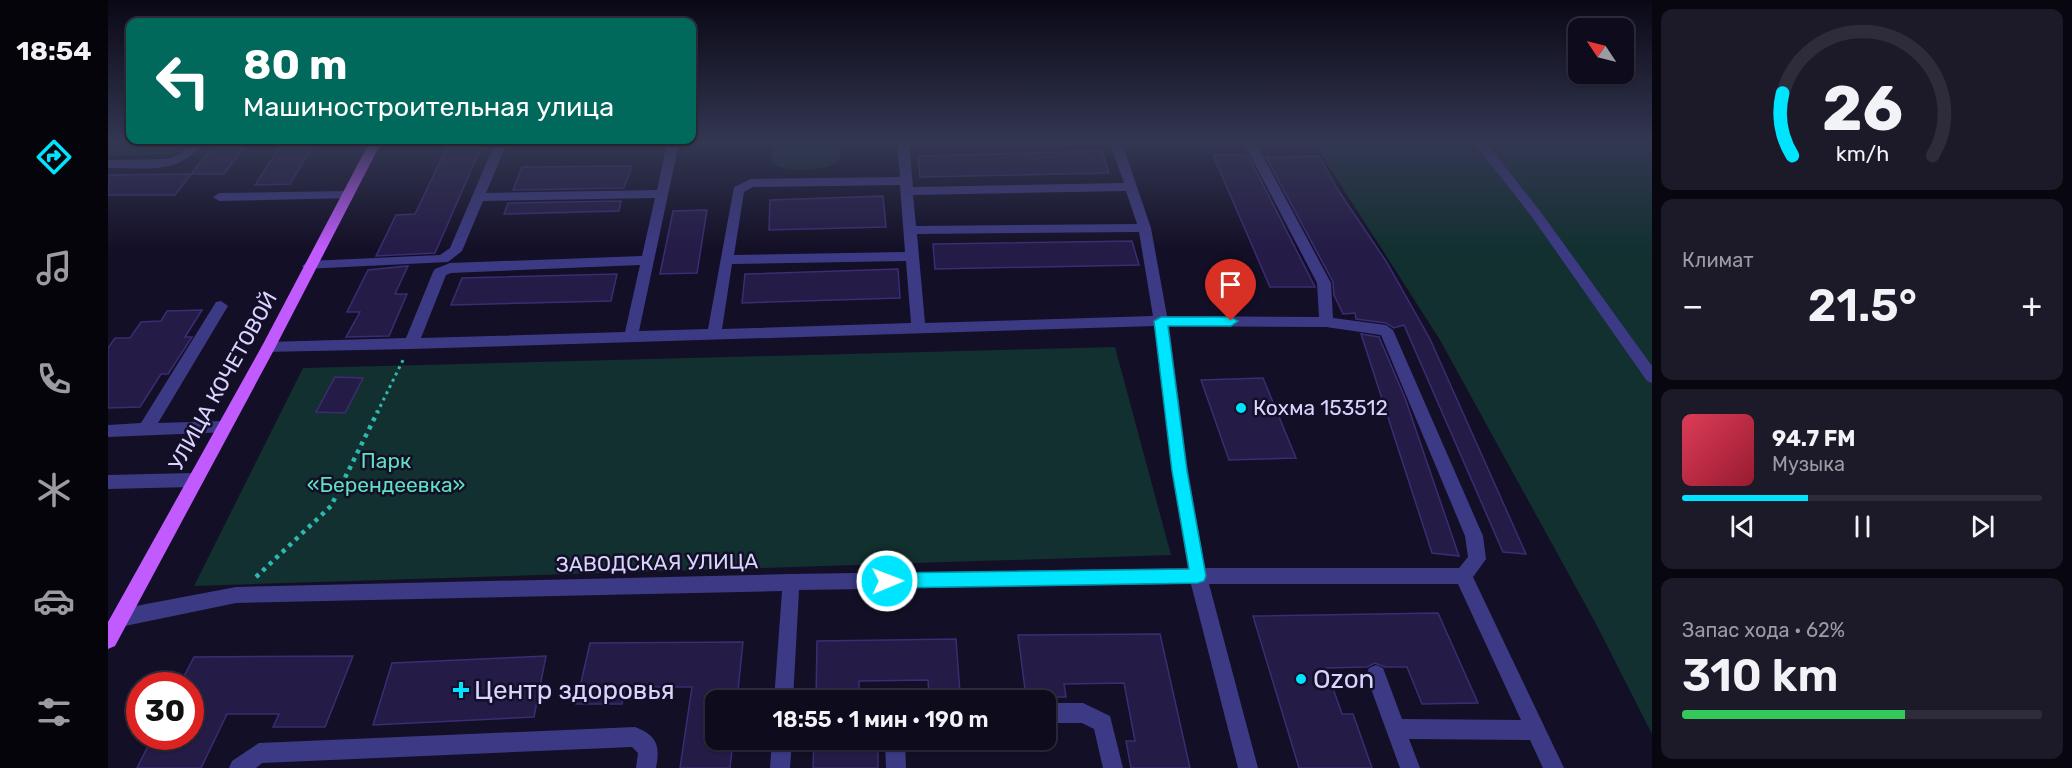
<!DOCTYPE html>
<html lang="ru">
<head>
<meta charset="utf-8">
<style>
  body { margin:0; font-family:Rubik,sans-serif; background:#1c1929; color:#f1f3f6; height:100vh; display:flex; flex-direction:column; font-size:22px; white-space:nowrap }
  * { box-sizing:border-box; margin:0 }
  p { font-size:20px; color:#9b9ba3 }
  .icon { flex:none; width:33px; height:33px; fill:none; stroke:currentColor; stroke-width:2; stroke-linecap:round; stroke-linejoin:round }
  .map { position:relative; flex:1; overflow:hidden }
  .sheet { display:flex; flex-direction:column; gap:9px; padding:9px; background:#08060f; width:420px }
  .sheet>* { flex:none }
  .guide { position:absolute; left:18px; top:18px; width:570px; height:126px; border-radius:12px; box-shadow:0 2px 4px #0004,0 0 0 2px #2e2b3b; background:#00695c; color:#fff; overflow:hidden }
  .needle { width:39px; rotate:305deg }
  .buttons { position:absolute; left:1460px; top:18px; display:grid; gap:12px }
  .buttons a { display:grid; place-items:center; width:66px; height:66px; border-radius:12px; background:#0e0b1c; box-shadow:0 2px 4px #0004,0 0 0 2px #2e2b3b; font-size:30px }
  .speed { position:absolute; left:18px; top:672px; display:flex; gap:12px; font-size:30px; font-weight:700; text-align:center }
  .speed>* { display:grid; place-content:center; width:78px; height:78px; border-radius:50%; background:#0e0b1c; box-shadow:0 2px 4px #0004,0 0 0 2px #2e2b3b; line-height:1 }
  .speed .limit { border:9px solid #d22; background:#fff; color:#111 }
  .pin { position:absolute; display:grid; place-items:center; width:51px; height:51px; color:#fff; margin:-62px -26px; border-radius:50% 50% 50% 0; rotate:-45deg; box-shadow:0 0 6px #0007 }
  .pin .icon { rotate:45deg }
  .me { position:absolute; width:66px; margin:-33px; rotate:89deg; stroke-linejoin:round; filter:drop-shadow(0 0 4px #0008) }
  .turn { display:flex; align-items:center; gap:21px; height:126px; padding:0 18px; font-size:27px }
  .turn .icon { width:78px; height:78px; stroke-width:2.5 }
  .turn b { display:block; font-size:42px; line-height:51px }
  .big { font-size:45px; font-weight:600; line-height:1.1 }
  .sheet .widget { flex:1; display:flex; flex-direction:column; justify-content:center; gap:9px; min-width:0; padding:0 21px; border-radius:12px; background:#1c1929 }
  .sheet .dial { align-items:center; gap:0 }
  .dial svg { height:156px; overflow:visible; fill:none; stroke:#2e2b3b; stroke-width:7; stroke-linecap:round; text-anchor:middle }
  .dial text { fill:#f1f3f6; stroke:none }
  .song { display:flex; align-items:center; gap:18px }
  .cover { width:72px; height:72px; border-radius:9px; background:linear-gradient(135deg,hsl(350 70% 55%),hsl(350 70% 35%)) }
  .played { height:6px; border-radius:3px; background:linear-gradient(90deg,#00e5ff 35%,#2e2b3b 35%) }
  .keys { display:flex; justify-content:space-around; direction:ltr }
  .heat { display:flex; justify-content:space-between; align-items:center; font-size:33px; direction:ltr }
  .charge { height:9px; border-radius:4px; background:linear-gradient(90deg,#34c759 62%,#2e2b3b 0) }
  .trip { position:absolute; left:597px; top:690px; width:351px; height:60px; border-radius:12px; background:#0e0b1c; box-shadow:0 2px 4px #0004,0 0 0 2px #2e2b3b; font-weight:600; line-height:60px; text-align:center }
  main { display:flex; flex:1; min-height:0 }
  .tab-bar { display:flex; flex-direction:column; width:108px; justify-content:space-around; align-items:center; background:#06040b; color:#9b9ba3 }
  .tab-bar .icon { width:42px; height:42px }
  .tab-bar .active { color:#00e5ff }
  .tab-bar b { font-size:27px; color:#f1f3f6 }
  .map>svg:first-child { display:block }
  .green { fill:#12302f }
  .building { fill:#241b47; stroke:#3b2d73; stroke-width:1.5 }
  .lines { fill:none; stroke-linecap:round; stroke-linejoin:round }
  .path-far1 { stroke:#2fb8b0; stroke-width:3; stroke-dasharray:3 4; stroke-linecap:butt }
  .path { stroke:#2fb8b0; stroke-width:4.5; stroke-dasharray:4 5; stroke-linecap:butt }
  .minor { fill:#3d3a85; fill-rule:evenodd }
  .major { fill:#c25bff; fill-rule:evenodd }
  .route { fill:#00e5ff; stroke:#0095a6; stroke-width:1.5 }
  .poi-dot { fill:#00e5ff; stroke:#130f26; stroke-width:2 }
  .labels { text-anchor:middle; stroke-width:5; stroke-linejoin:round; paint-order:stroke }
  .street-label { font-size:21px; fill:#d9d4ff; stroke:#130f26 }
  .poi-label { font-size:21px; fill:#d9d4ff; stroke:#130f26; text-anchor:start }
  .park-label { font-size:21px; fill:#5fe0c0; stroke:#130f26 }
  .near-poi-label { font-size:26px; fill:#d9d4ff; stroke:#130f26; text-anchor:start }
</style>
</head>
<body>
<main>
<nav class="tab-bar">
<b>18:54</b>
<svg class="icon active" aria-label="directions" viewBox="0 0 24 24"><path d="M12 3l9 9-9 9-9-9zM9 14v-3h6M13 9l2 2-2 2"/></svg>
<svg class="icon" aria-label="music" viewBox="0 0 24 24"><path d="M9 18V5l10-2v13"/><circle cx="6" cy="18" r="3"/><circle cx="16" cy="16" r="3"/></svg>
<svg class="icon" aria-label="phone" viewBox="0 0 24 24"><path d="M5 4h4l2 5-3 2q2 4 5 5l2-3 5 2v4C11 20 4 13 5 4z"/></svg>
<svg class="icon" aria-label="climate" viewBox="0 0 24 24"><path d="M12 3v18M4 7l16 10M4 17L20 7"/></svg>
<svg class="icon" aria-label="car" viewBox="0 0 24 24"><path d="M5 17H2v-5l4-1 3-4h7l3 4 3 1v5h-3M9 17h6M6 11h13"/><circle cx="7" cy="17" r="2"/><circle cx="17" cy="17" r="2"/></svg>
<svg class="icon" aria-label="filters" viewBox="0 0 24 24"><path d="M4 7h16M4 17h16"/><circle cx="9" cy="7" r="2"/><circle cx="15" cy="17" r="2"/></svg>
</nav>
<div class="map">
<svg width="1544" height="768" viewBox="0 0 1544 768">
  <rect width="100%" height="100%" fill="#130f26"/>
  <g class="green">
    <polygon points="0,143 75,143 66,154 0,156"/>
    <path d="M664,143H732V160C721,172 674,173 663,162Z"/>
    <polygon points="1206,143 1544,143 1544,734 1487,622 1332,340"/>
    <polygon points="1007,347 1063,555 86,586 195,368"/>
  </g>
  <g class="building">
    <polygon points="108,143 139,143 116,174 83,174"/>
    <polygon points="174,143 207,143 182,184 147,185"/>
    <polygon points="341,143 375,143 327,253 268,256 288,215 307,214"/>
    <polygon points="994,151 1001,173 812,177 810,156"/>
    <polygon points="1105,155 1138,155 1141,157 1207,287 1162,287"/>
    <polygon points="1211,156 1232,193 1278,261 1322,339 1418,554 1395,552 1296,325 1286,328 1278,323 1248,319 1247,313 1235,314 1226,295 1225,282 1158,157"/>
    <polygon points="524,166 516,188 405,190 414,167"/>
    <polygon points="83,174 67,195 0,195 0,175"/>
    <polygon points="775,196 778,227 661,230 662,200"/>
    <polygon points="513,201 511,211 396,214 400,203"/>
    <polygon points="599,210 589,273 552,274 565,211"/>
    <polygon points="1024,241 1031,265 827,269 825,244"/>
    <polygon points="300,266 287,294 299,294 281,336 238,337 252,312 239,312 260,270"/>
    <polygon points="790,269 792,298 634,303 637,274"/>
    <polygon points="509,274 503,301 343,305 354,278"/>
    <polygon points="94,310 77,337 84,337 60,374 53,374 32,407 0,408 0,348 7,338 22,338 33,322 53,321 59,311"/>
    <polygon points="1253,334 1271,337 1297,398 1351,556 1324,553"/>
    <polygon points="227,377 255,378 237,413 208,412"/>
    <polygon points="1155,378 1188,458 1121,460 1093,380"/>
    <polygon points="1330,613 1370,703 1314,704 1299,667 1277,667 1267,663 1259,667 1218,668 1234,714 1245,714 1264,768 1191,768 1145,616"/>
    <polygon points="1052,634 1082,768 1023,768 1018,741 1027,741 1016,683 956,684 958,697 918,697 910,635"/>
    <polygon points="848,639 852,693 821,694 820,680 751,681 751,700 708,700 709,641"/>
    <polygon points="635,642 629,700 608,700 608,740 625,740 622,768 572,768 584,687 517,687 514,704 468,704 482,643"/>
    <polygon points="245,656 217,727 165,727 171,714 119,714 93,768 29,768 45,736 82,736 82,686 71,686 86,657"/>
    <polygon points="438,656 426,717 265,725 284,663"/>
    <polygon points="706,740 770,741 770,768 705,768"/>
  </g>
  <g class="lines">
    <polyline class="path-far1" points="269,413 296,358"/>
    <polyline class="path" points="148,577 223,506 270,411"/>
    <g class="minor">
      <path d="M83,143H95C70,176 37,167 0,168V160L59,159L72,154Z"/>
      <path d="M387,143H399L378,193L549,190L559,143H571L531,331L600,329L626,187L643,179L792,177L789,143H801L805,187L1016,183L1002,143H1014L1043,228L1059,316L1211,317L1209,283L1136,143H1148L1223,283L1225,318L1278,325L1285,330L1375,536L1378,559L1365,577L1456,768H1435L1422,740L1301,739L1312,768H1292L1258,675L1261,668L1268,665L1275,668L1294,719L1413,720L1350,584H1101L1150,768H1130L1083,584L691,590L685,700H666L674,591L128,603L12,627L6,624L3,618L6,612L12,609L128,587L683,574L1080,568L1064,471L1047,326L303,349L155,352L153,348L155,344L160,342L298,338L325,272L327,269L342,263L534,256L547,198L375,201L354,251L340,262L196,269L194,266L201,261L332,255L342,248ZM792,185L797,252L626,255L636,192L645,187ZM1018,191L1029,224L808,226L805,195ZM1031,232L1045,316L817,323L809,234ZM798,261L803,323L614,329L624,264ZM532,265L517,332L313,338L338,275L343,273ZM1061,326L1218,327L1273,335L1357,536L1360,557L1351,568H1097L1080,471Z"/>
      <polygon points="1366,143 1378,143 1432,211 1544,366 1544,383 1539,381 1424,217"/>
      <polygon points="239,191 245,195 243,198 111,201 105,197 111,193"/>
      <polygon points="113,301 120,306 50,423 115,421 121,422 123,427 121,432 0,437 0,425 33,423 108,302"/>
      <polygon points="85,473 91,475 93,480 91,485 85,487 0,489 0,475"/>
      <polygon points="938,703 975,703 1002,716 1015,768 995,768 986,729 974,723 938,723"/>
      <path d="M527,727C550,736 552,746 548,768H528L530,753L524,747L154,763L148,768H121L124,761L151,743Z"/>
      <polygon points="664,740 684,740 682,768 662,768"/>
      <polygon points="777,740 797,740 798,768 778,768"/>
    </g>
    <polygon class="major" points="261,143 273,143 167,348 7,646 0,649 0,622 154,346"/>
  </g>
  <linearGradient id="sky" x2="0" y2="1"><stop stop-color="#0a0815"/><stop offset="0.57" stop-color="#333752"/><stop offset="1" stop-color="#333752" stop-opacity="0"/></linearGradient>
  <rect width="1544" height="250" fill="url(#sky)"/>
  <polygon class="route" points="1053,317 1123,317 1130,321 1123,326 1060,326 1079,471 1098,576 1096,581 1090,583 779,588 773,586 771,581 773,575 779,573 1081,569 1064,471 1046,321"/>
  <g class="poi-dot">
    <circle cx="1133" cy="408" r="6"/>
    <circle cx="1193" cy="679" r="6"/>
    <path d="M350 681h6v6h6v6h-6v6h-6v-6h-6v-6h6z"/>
  </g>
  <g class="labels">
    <g class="street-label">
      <text transform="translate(115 381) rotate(-61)" y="7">УЛИЦА КОЧЕТОВОЙ</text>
      <text transform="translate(549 563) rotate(-1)" y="7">ЗАВОДСКАЯ УЛИЦА</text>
    </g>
    <g class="poi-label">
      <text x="1145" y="415">Кохма 153512</text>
    </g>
    <g class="park-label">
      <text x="278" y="468">Парк<tspan x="278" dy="24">«Берендеевка»</tspan></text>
    </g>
    <g class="near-poi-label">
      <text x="1205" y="688">Ozon</text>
      <text x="366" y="699">Центр здоровья</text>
    </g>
  </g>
</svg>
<div class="buttons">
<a><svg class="needle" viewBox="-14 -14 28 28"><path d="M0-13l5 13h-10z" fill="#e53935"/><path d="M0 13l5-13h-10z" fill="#9b9ba3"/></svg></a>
</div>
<div class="speed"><div class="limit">30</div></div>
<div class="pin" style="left:1123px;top:321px;background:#d93025"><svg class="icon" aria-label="arrive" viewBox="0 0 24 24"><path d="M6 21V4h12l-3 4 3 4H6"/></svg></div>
<svg class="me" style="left:779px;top:581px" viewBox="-20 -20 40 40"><circle r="17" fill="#00e5ff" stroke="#fff" stroke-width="3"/><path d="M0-11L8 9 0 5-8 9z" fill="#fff"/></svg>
<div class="trip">18:55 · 1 мин · 190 m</div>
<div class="guide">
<div class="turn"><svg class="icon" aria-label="left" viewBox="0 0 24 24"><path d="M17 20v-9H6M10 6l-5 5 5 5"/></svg><div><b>80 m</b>Машиностроительная улица</div></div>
</div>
</div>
<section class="sheet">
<div class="widget dial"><svg viewBox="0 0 100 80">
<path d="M14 69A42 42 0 1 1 86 69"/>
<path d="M14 69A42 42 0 0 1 9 37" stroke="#00e5ff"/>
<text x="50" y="56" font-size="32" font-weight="700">26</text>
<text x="50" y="72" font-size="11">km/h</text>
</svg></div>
<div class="widget"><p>Климат</p>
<div class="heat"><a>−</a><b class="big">21.5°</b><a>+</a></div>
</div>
<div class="widget">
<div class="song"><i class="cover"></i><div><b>94.7 FM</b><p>Музыка</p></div></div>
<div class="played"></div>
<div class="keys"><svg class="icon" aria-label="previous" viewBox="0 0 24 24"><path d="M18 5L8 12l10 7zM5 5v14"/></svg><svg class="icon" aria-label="pause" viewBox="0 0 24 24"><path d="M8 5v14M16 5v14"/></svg><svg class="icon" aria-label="next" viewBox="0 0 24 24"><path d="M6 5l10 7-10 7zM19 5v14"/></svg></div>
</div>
<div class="widget"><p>Запас хода · 62%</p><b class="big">310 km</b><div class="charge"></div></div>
</section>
</main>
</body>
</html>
